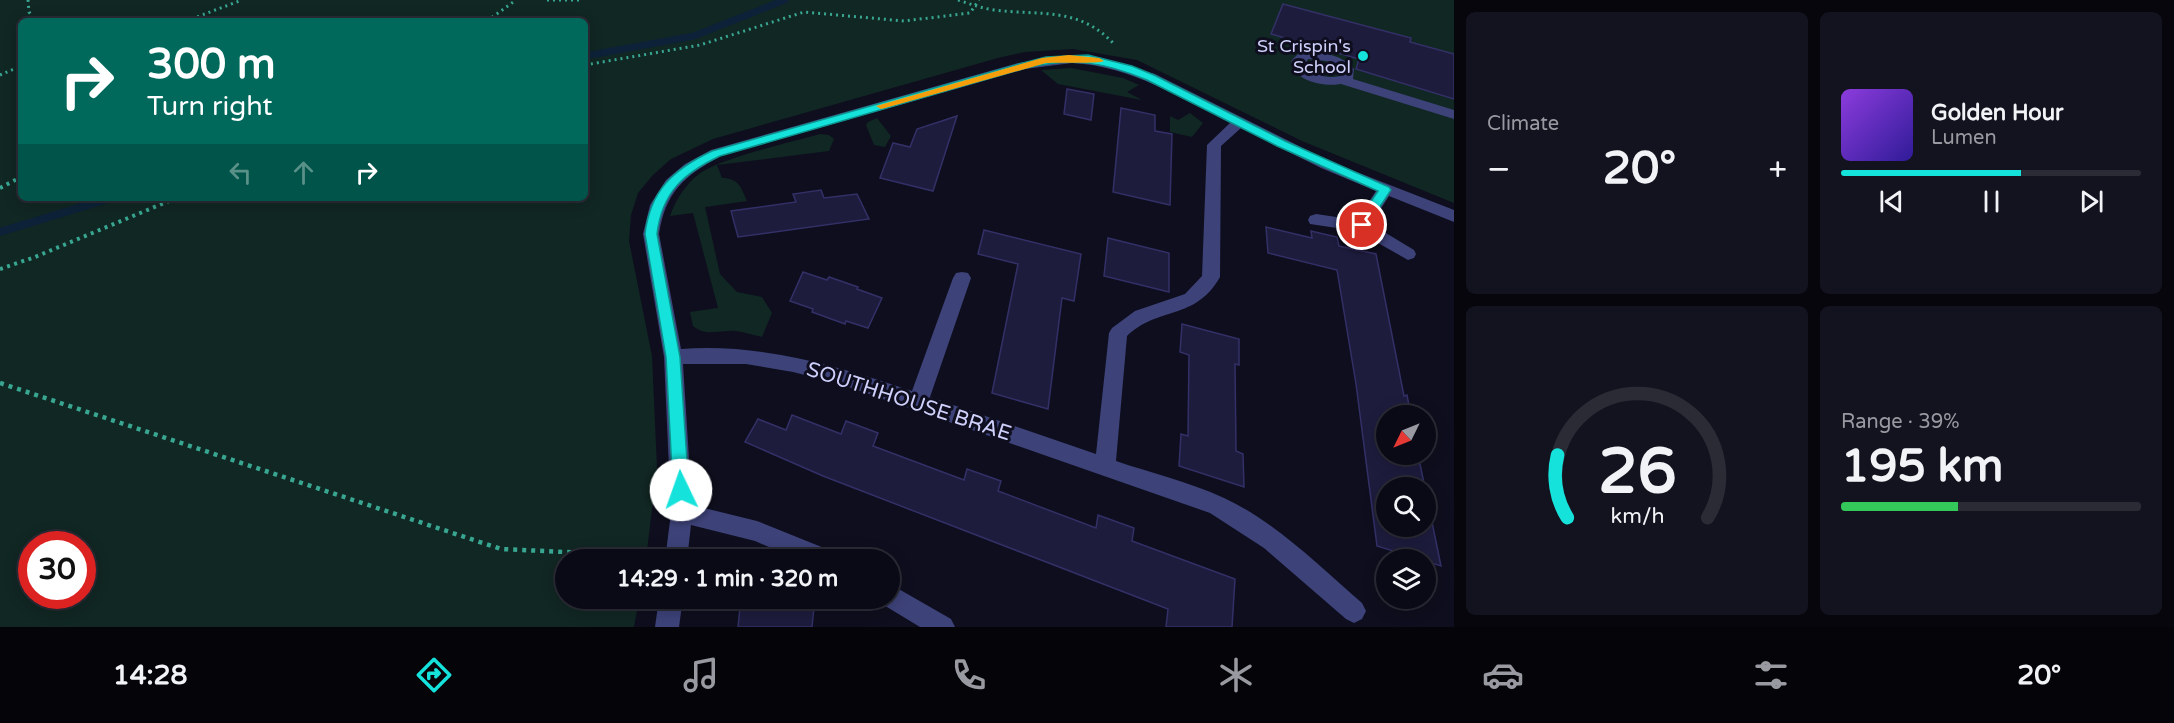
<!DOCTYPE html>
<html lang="en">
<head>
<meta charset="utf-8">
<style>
  body { margin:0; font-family:"Varela Round",sans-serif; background:#13131f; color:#f1f3f6; height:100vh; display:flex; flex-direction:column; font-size:22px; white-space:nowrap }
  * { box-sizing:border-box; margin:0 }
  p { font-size:20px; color:#999aa1 }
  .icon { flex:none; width:33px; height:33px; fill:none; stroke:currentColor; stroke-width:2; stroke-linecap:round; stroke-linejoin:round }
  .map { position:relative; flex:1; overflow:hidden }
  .side { display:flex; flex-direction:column; gap:12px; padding:12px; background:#06060c; width:720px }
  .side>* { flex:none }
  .hud { position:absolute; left:18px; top:18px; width:570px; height:183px; border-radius:9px; box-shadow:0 3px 15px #0003,0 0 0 2px #2a2b35; background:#00695c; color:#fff; overflow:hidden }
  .needle { width:39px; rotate:227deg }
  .tools { position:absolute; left:1376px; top:405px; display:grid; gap:12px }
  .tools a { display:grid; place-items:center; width:60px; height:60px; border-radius:50%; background:#0a0a16; box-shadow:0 3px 15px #0003,0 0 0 2px #2a2b35; font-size:30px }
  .speed { position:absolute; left:18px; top:531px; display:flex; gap:12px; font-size:30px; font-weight:700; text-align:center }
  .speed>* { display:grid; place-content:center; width:78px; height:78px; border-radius:50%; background:#0a0a16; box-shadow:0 3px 15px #0003,0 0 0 2px #2a2b35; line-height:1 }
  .speed .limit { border:9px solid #d22; background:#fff; color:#111 }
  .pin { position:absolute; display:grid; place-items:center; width:51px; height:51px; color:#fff; margin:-26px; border:3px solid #fff; border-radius:50%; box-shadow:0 2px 6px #0007 }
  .me { position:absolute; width:66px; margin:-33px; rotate:357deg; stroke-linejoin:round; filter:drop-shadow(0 0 4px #0008) }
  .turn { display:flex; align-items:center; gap:21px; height:126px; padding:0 30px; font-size:27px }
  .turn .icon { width:78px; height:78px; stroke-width:2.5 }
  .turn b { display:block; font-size:42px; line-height:51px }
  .lanes { display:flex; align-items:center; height:57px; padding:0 30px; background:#0003; justify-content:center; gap:30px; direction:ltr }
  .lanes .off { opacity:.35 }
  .big { font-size:45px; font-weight:700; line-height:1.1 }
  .side .card { flex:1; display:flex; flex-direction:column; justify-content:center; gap:9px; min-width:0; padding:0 21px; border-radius:9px; background:#13131f }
  .side .dial { align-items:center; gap:0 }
  .dial svg { height:156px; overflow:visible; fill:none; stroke:#2a2b35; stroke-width:7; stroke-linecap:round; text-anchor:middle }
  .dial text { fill:#f1f3f6; stroke:none }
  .song { display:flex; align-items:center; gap:18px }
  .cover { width:72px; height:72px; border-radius:9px; background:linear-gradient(135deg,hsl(270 70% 55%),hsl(250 70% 35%)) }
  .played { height:6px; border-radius:3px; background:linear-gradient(90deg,#14e2db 60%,#2a2b35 60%) }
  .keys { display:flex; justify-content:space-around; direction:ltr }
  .heat { display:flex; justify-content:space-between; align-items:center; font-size:33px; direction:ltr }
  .charge { height:9px; border-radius:4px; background:linear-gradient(90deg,#34c759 39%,#2a2b35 0) }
  .side .tiles { flex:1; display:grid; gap:12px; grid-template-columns:repeat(2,1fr) }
  .trip { position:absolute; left:555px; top:549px; width:345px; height:60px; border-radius:30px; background:#0a0a16; box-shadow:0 3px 15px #0003,0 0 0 2px #2a2b35; font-weight:700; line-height:60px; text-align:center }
  .tabs { display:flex; height:96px; justify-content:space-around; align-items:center; background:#040409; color:#999aa1 }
  .tabs .icon { width:42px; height:42px }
  .tabs .current { color:#14e2db }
  .tabs b { font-size:27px; color:#f1f3f6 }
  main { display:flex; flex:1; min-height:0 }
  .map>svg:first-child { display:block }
  .green { fill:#112723; fill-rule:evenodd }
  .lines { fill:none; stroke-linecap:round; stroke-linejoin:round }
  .stream-far1 { stroke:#0d2238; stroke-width:7 }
  .stream { stroke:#0d2238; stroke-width:8 }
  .building { fill:#1e1c3d; stroke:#333067; stroke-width:1.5 }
  .path-far2 { stroke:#38a691; stroke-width:3; stroke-dasharray:2 4; stroke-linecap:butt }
  .path-far1 { stroke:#38a691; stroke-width:4; stroke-dasharray:3 4.5; stroke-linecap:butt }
  .path { stroke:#38a691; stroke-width:4.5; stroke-dasharray:4 5; stroke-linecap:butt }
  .minor { fill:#3d4279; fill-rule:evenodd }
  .route { fill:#14e2db; stroke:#0d938e; stroke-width:1.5 }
  .slow { fill:#f59e0b }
  .poi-dot { fill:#14e2db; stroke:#0e0e1e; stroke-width:2 }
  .labels { text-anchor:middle; stroke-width:6; stroke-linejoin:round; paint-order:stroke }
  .far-poi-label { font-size:18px; fill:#cfd0fb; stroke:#0e0e1e; text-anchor:end }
  .street-label { font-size:21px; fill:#cfd0fb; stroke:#0e0e1e }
</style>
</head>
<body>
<main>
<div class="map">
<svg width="1454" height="627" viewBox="0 0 1454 627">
  <rect width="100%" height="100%" fill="#0e0e1e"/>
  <g class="green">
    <path d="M0,0H1454V203L1302,141L1137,60L1073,49L1025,52L998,58L713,139L671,159L653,175L638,193L631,215L629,241L652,356L657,468L646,559L566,560V598L639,599L634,627H0ZM21,21H585V198H21ZM32,544H82V596H32Z"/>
    <polygon points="1071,68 1123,78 1139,85 1127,92 1142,100 1058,84 1041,70"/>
    <polygon points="1190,113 1203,123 1192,137 1170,132 1170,116 1178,120"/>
    <polygon points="877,118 891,136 885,147 874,145 866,125 868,122"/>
    <path d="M820,134L829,135L834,139L829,151L717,165L722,178C738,178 741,187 747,201L705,207L720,274L737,292L762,297L772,313L762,337C752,335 739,330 729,331C714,331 706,336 693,326L690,312L718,308L693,213L670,216C676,199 685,185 699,174C721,158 792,142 820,134Z"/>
  </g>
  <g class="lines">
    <polyline class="stream-far1" points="585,56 694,36 785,0"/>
    <polyline class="stream" points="0,232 111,198"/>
  </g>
  <g class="building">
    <polygon points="1283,4 1411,38 1410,42 1454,54 1454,99 1356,69 1359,59 1271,34"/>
    <polygon points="1067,89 1094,94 1091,120 1064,114"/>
    <polygon points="1121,108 1155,115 1155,131 1172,134 1170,205 1113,192"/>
    <polygon points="957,116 933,191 880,178 893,143 910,147 917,129"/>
    <polygon points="821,190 824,198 857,194 869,219 738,237 731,211 796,202 793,194"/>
    <polygon points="1266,227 1312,238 1311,231 1337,237 1339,246 1376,254 1404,396 1407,395 1411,416 1386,416 1386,454 1418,454 1425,488 1386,488 1386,526 1425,526 1425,488 1441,566 1377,546 1356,384 1337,270 1268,253"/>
    <polygon points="984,230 1081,254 1074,301 1062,298 1048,409 992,393 1018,264 978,254"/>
    <polygon points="1108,238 1169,253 1169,292 1104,276"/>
    <polygon points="803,272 827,280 829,277 858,287 857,289 882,298 868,328 846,321 845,324 812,312 813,309 790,301"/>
    <polygon points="1182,324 1239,339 1239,365 1235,364 1236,451 1243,454 1244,487 1179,466 1181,434 1188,436 1189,355 1180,352"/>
    <polygon points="792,415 841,434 846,421 878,433 873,446 964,480 967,469 1001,481 998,491 1096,528 1098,515 1134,528 1132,541 1235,579 1232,627 1166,627 1168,609 823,476 745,442 758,419 786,430"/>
    <polygon points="741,598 815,598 812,627 738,627"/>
  </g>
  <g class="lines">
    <g class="path-far2">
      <polyline points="28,0 29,12 36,21"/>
      <polyline points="547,0 579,0"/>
      <path d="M958,0C970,4 981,8 994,10C1041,16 1079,6 1115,45"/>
      <polyline points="186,21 242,0"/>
      <polyline points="487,21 516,0"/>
      <polyline points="585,65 700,45 804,12 904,21 970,13 979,0"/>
      <polyline points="0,75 21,66"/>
    </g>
    <g class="path-far1">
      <polyline points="0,188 21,177"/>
      <polyline points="0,269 35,257 176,198"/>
    </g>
    <polyline class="path" points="0,383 501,549 650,556"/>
    <g class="minor">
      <path d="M1311,51C1327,53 1343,56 1354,69L1353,79L1454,110V119L1341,84C1325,87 1294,82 1291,61L1299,53ZM1308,59L1326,61L1340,70V76C1326,79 1315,75 1305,65Z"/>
      <path d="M1072,55L1102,58L1155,74L1331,162L1454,210V222L1389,196L1371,224L1414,250L1416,254L1414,258L1408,260L1357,231L1310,224L1308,220L1310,216L1316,214L1357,220L1376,191L1321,168L1241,128L1221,146L1220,277C1195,321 1158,306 1127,336L1116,461C1151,473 1190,482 1224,498C1276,522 1319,566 1362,603L1366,611L1362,619L1354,623L1346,619L1264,548L1210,513L840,384L793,372L746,364H683L692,505L757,521L834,552L837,560H799L755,541L691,525L687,560H665L671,513L664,357L643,234L650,205L666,180L685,164L711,150L1018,63ZM1072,63C1130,66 1180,97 1230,123L1207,145L1202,276L1185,294L1135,311L1112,328L1109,333L1096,454L930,397L971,278L968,273L962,272L956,273L953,278L912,391C838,366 761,343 681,349L659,234C666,191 684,176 721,156L1025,69Z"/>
      <polygon points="890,584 951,619 955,627 920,627 882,604 879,598 890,598"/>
      <polygon points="659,598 683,598 679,627 655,627"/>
    </g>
  </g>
  <path class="route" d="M1088,55L1132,66L1154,75L1285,141L1389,187L1391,190L1366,228H1357L1355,225L1378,191L1277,146L1147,80C1104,62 1072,57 1026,68L720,156C684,173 662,192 657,234L680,357L689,490L687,496L681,498L675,496L673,490L666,357L645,234C650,190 674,169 712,151L1019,64L1046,57Z"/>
  <path class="slow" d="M1069,55L1099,58L1104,61C1100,64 1058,62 1046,63L885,108L881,109L876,106L1042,58Z"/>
  <circle class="poi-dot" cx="1363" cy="56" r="6"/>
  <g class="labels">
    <g class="far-poi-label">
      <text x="1351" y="52">St Crispin's<tspan x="1351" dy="21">School</tspan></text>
    </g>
    <g class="street-label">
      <text transform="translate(909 401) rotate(18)" y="7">SOUTHHOUSE BRAE</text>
    </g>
  </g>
</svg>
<div class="tools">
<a><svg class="needle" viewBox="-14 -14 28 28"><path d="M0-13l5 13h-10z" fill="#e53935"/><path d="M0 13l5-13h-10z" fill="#999aa1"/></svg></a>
<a><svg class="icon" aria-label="search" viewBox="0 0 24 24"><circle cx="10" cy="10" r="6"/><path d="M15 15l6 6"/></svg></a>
<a><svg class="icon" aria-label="layers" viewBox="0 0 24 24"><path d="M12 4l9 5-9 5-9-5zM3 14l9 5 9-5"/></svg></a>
</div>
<div class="speed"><div class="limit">30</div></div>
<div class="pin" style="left:1362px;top:225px;background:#d93025"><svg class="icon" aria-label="arrive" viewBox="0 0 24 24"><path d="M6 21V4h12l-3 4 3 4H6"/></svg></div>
<svg class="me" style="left:681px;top:490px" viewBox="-20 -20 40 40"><circle r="19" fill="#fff"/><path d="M0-13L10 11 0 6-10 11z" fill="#14e2db"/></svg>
<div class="trip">14:29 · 1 min · 320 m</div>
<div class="hud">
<div class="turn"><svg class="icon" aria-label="right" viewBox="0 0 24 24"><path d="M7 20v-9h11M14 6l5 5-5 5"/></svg><div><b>300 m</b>Turn right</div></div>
<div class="lanes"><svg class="icon off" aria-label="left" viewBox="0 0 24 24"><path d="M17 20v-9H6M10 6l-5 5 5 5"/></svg><svg class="icon off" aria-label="ahead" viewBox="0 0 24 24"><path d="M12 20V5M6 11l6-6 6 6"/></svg><svg class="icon" aria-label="right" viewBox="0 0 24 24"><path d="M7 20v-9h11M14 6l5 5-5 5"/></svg></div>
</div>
</div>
<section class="side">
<div class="tiles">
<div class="card"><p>Climate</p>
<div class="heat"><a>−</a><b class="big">20°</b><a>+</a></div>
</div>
<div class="card">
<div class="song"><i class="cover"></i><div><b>Golden Hour</b><p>Lumen</p></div></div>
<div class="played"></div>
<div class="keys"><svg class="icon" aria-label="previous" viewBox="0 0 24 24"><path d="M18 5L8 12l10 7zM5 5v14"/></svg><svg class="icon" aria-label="pause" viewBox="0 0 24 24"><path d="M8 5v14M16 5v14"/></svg><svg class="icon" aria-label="next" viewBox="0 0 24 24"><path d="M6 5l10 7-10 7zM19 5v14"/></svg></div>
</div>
<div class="card dial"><svg viewBox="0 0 100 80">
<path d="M14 69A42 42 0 1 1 86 69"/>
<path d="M14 69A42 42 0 0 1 9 37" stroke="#14e2db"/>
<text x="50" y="56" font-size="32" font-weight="700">26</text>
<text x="50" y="72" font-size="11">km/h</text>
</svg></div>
<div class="card"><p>Range · 39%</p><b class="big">195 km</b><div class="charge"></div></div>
</div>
</section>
</main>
<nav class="tabs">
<b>14:28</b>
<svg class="icon current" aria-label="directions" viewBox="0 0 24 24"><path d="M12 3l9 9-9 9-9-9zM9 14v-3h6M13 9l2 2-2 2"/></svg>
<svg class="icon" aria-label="music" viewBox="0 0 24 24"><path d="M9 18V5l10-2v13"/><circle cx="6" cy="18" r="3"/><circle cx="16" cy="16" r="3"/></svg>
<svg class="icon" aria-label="phone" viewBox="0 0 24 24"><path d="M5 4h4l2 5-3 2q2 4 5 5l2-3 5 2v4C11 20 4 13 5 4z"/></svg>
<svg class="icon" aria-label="climate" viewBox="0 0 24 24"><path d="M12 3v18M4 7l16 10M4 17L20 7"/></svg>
<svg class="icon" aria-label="car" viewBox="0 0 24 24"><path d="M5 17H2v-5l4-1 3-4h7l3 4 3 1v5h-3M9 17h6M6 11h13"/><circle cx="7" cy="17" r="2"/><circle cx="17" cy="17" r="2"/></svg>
<svg class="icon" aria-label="filters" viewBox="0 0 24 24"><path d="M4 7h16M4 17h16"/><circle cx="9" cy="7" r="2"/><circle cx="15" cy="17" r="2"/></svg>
<b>20°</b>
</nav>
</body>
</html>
